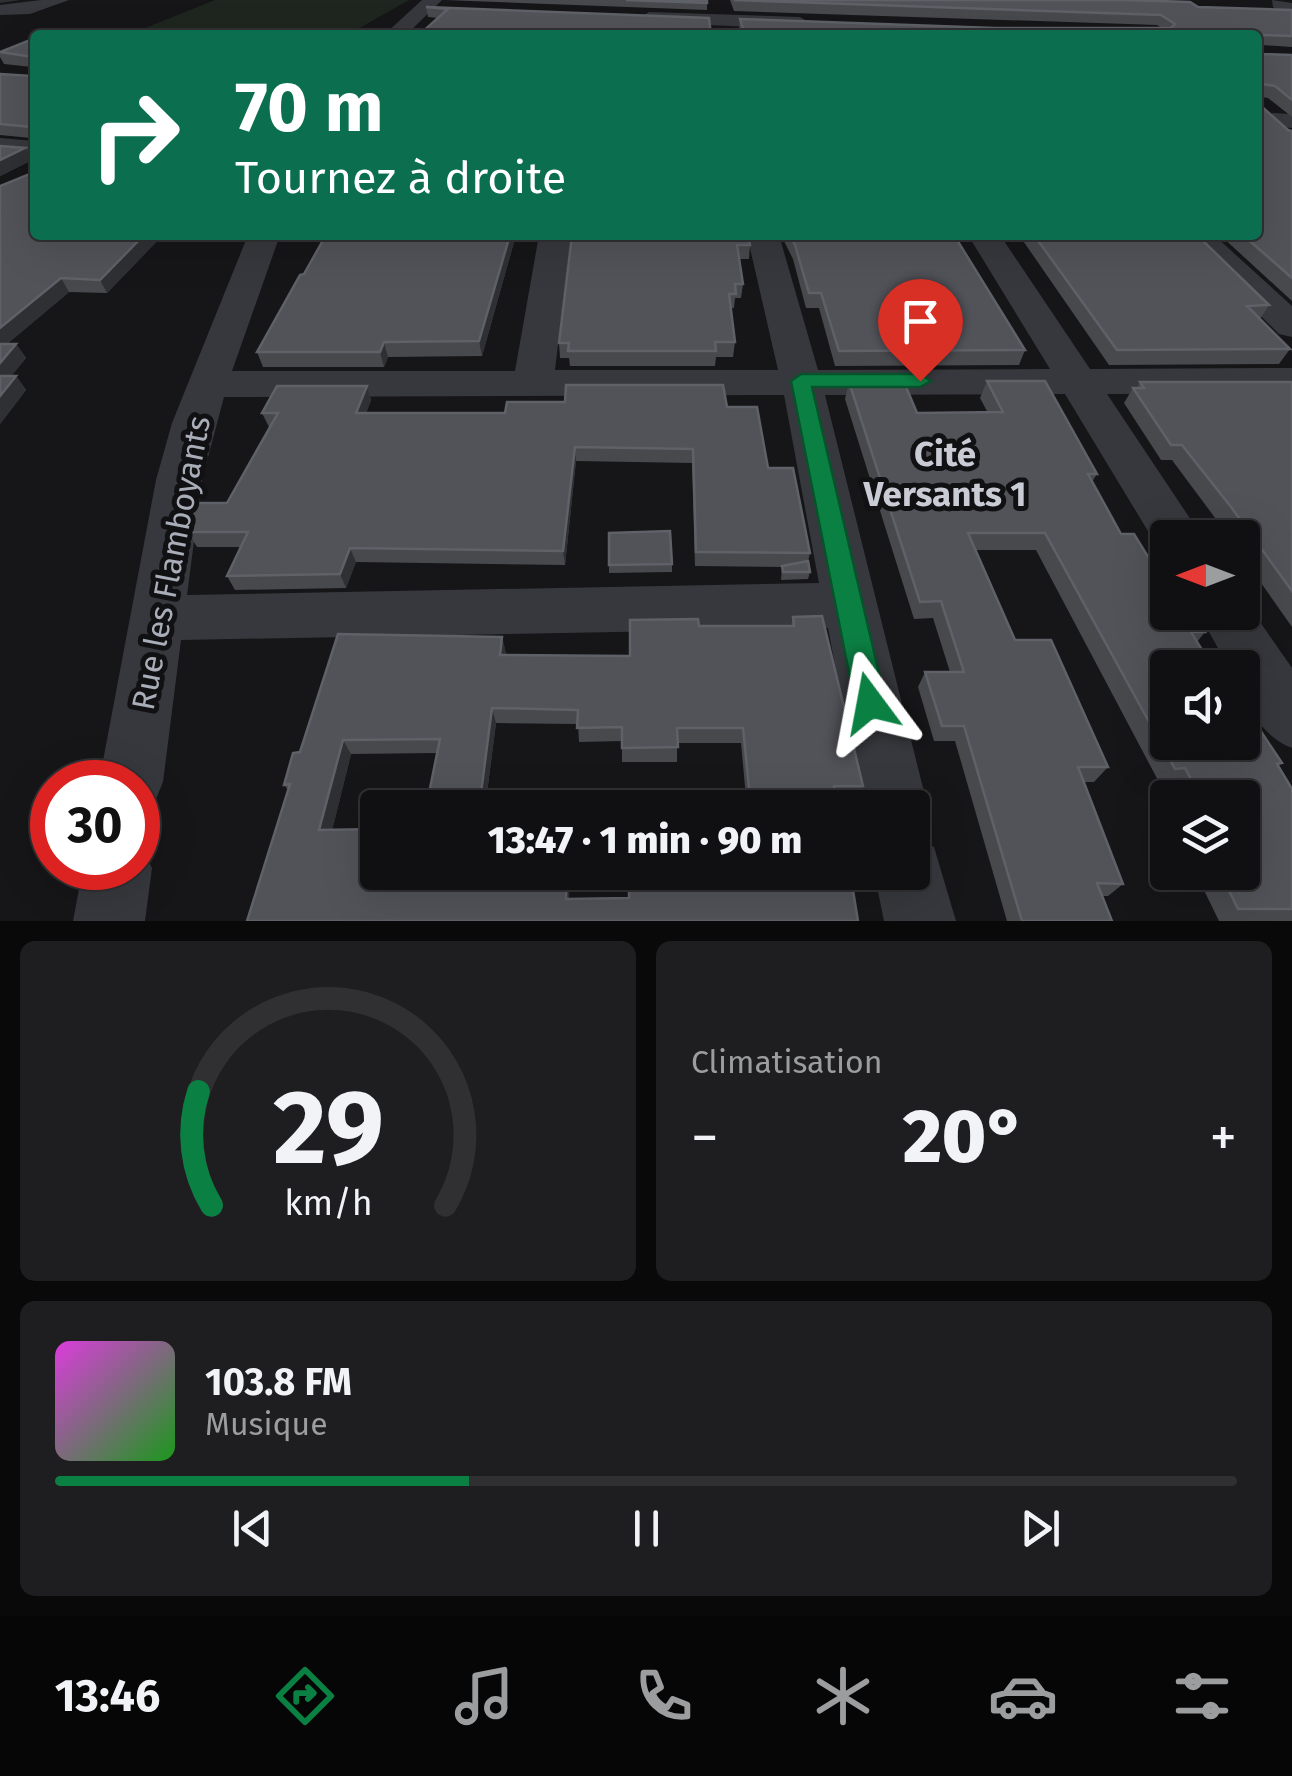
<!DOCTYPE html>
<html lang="fr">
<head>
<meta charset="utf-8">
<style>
  body { margin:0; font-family:"Fira Sans",sans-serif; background:#1e1e20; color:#f1f3f6; height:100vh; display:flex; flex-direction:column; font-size:38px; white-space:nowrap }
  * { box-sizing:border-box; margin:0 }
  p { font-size:32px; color:#9c9d9f }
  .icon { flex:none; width:55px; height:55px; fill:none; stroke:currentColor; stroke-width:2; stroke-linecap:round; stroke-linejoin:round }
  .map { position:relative; height:921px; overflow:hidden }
  .side { display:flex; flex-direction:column; gap:20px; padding:20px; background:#09090a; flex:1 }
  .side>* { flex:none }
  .banner { position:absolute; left:30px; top:30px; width:1232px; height:210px; border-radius:10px; box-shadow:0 10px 40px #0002,0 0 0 2px #303032; background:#0b6e4f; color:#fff; overflow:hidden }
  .needle { width:65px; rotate:270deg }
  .buttons { position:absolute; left:1150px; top:520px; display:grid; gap:20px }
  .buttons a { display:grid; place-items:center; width:110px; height:110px; border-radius:10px; background:#101012; box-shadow:0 10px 40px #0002,0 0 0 2px #303032; font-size:50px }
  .speed { position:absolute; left:30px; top:760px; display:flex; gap:20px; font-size:50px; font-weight:700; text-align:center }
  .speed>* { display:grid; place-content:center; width:130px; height:130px; border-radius:50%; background:#101012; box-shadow:0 10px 40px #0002,0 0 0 2px #303032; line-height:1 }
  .speed .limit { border:15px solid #d22; background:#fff; color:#111 }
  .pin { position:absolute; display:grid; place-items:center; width:85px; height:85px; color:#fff; margin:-102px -42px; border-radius:50% 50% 50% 0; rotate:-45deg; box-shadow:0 0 10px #0007 }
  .pin .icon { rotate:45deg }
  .me { position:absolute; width:110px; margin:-55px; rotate:347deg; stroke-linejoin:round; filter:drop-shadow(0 0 8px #0008) }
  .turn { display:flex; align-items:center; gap:35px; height:210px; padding:0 40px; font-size:45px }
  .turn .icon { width:130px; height:130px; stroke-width:2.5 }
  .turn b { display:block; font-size:70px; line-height:85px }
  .big { font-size:75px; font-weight:800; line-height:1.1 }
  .side .tile { flex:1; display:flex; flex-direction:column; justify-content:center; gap:15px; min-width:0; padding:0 35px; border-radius:15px; background:#1e1e20 }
  .side .dial { align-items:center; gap:0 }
  .dial svg { height:260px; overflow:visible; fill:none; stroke:#303032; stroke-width:7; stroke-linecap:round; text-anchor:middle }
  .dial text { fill:#f1f3f6; stroke:none }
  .song { display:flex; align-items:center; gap:30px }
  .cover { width:120px; height:120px; border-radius:15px; background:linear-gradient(135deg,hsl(300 70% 55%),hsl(120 70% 35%)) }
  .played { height:10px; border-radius:5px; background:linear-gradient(90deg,#0b8043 35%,#303032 35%) }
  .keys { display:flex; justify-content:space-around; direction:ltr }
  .heat { display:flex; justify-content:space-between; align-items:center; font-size:55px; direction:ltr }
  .side .tiles { flex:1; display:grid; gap:20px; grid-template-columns:1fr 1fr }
  .tile:last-child { grid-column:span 2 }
  .trip { position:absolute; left:360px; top:790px; width:570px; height:100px; border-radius:10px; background:#101012; box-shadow:0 10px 40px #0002,0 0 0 2px #303032; font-weight:800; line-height:100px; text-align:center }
  .tab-bar { display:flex; height:160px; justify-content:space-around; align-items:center; background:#060607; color:#9c9d9f }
  .tab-bar .icon { width:70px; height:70px }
  .tab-bar .active { color:#0b8043 }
  .tab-bar b { font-size:45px; color:#f1f3f6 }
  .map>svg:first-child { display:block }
  .green { fill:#1e261f }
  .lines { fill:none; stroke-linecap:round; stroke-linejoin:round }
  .minor { fill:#37383d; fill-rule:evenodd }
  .wall { fill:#47494d }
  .shaded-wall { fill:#2f3033 }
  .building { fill:#525359; stroke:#5f6168; stroke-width:2.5 }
  .route { fill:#0b8043; stroke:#07532c; stroke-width:2.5 }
  .labels { text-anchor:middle; stroke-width:10; stroke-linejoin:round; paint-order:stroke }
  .street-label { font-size:32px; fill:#a8adb8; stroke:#111113 }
  .neighbourhood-label { font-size:35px; font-weight:bold; fill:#c9ccd4; stroke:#111113 }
</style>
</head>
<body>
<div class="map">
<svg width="1292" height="921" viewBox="0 0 1292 921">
  <rect width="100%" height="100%" fill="#161618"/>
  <polygon class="green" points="215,0 409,0 347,35 128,35"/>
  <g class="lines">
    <g class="minor">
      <polygon points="41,0 69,0 30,14 0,15 0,5"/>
      <polygon points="422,0 442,0 406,35 384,35"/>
      <polygon points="1272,0 1292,3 1292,17 1273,7"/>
      <polygon points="649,12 800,17 810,23 800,29 642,22 640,18"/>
      <polygon points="1273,113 1292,114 1292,128 1264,125 1261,120"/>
      <polygon points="0,138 35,141 35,157 0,154"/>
      <path d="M248,235H280L232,371H515L539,235H571L555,370H778L747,235H779L818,370L1050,369L968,235H1000L1090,369L1292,368V394H1107L1203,538H1168V554L1160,551L1065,394L825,395L928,808L918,831L912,834V808H862L828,628L181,640L163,782L154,804L138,811V782H99L156,480L172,423ZM784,395L819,583L187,595L202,480L224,397Z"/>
      <polygon points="1179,235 1214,235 1292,306 1292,337 1279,334"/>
      <path d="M1242,596L1292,668V748C1260,736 1242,701 1242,668H1229L1198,612H1242Z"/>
      <polygon points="912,839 934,847 956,921 884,921 874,872 912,872"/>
      <polygon points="138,842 152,868 145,921 73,921 83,868 138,868"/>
    </g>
  </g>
  <g class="wall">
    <polygon points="445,0 707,0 707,10"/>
    <polygon points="730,0 1127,0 1198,7 1292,10 1292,47 1261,45 1260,50 1263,54 1292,55 1292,117 1268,98 1261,97 1261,106 1288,130 1292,131 1292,301 1220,235 1258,235 1258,35 741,35 739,29 740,19 995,28 1162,28 1157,25 734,11"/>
    <polygon points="426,7 709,18 438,18 428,17"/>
    <polygon points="35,38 35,235 160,235 161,237 107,293 69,292 7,344 16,344 26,358 11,376 16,376 26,390 0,424 0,186 30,174 30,161 0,176 0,146 30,158 31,138 0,135 0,74 32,76 32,67 4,64 0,57 0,52"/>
    <polygon points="326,235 516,235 482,356 388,357 384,367 263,367 257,352 304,274"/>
    <polygon points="572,235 750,245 749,259 739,259 743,284 741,298 735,298 734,308 731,308 735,342 733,357 716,357 715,366 570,366 569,358 560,358 559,343"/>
    <polygon points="781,235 954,235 1025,350 1019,365 835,366 819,308 806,308 793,259"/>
    <polygon points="1019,235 1197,235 1269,305 1260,319 1290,349 1279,364 1109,365"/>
    <polygon points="987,381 1097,474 1092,482 1121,534 1168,612 1205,632 1197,642 1168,668 1282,763 1278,766 1292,789 1292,921 1219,921 1197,876 1202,872 1242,872 1242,798 1177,798 1170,783 1160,784 1036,550 976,550 1015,640 1108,767 1094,782 1084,782 1123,884 1108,896 1102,896 1112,921 1007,921 955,741 934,741 918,687 925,672 950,672 933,618 914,619 845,399 849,382 917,413 988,413 980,398"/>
    <polygon points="1140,382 1292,382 1292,627 1242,556 1242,538 1230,538 1172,460 1161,460 1124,403 1133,388 1137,388"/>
    <polygon points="367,386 371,400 366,413 505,413 727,407 768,468 810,553 808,561 810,572 808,579 781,580 782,567 695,566 692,463 576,461 565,565 356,562 346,588 235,590 227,576 241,547 197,547 188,532 227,503 270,427 269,427 262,413"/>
    <polygon points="609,533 672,564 672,572 609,573"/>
    <polygon points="793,617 863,786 857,799 836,799 838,808 747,808 741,743 677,743 677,762 622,762 622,741 579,742 578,724 496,723 485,808 426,808 437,753 351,754 332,830 378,872 570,872 569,899 858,921 247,921 288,790 284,785 300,752 502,637 506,655 630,656 699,626 791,626"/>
  </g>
  <g class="shaded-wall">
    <polygon points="0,0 20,0 0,3"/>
    <polygon points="25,148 32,160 0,176 0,160"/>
    <polygon points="144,235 160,235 161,237 107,293 100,280"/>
    <polygon points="510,235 516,235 482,356 479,341"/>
    <polygon points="61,278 69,292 0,350 0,328"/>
    <polygon points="384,342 388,357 384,367 380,352"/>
    <polygon points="16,344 26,358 0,390 0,363"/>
    <polygon points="16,376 26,390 0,424 0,396"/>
    <polygon points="367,386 371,400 361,427 356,413"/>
    <polygon points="575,447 576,461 565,565 563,551"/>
    <polygon points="350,548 356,562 346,588 340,574"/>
    <polygon points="502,637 506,653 503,670 500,655"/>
    <polygon points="492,708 496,723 485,808 479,808"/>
    <polygon points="343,740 351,754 329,843 319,830"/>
    <polygon points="567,872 570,872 568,911 566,899"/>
  </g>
  <g class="building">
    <polygon points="626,0 707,0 707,3"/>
    <polygon points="734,0 1127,0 1190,2 1198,7 1292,10 1292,36 1263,35 1260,50 1263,54 1292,55 1292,100 1275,86 1262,84 1261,106 1288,130 1292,131 1292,278 1243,235 1258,235 1258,35 745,35 740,19 995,28 1171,28 1175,24 1161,15"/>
    <polygon points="426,7 709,18 711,35 419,35 448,9"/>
    <polygon points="35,38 35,235 144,235 100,280 61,278 0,328 0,186 30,174 32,127 0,124 0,74 32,76 33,57 0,52"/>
    <polygon points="0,146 25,148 0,160"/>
    <polygon points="326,235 510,235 479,341 384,342 380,352 257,352 300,275 304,274"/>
    <polygon points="572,235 748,235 750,245 737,245 743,284 735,284 736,294 729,294 735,342 715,342 716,351 568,351 569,343 559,343"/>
    <polygon points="790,235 954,235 1025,350 839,351 821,293 809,293 795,245"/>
    <polygon points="1034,235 1197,235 1269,305 1247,306 1290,349 1117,350"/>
    <polygon points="0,344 16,344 0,363"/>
    <polygon points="0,376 16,376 0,396"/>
    <polygon points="987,381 1045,381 1097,474 1088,474 1121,534 1134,534 1168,589 1168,612 1193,612 1205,632 1191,632 1213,668 1168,668 1168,742 1242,742 1242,703 1282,763 1277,764 1292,789 1292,909 1238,909 1220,872 1242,872 1242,798 1201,798 1185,768 1175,769 1045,533 968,533 1015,640 1051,640 1108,767 1078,767 1123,884 1097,883 1112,921 1022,921 964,726 942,726 925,672 964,672 941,601 920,602 849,382 904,382 917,413 1003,412"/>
    <polygon points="1140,382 1292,382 1292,591 1231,507 1182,445 1171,445 1133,388 1144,388"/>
    <polygon points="566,385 723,385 727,407 757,407 768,468 793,468 810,553 696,552 693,449 575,447 563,551 350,548 340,574 227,576 248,532 188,532 192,503 227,503 278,413 262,413 277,386 367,386 356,413 505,413 507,402 565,402"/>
    <polygon points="670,531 672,564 609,565 609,533"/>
    <polygon points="808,561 810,572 783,572 782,566"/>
    <polygon points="822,616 863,786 834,786 838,808 751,808 743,728 677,728 678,747 622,748 622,727 577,728 578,710 492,708 479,808 426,808 440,739 343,740 319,830 378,829 378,872 567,872 566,899 629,898 629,872 850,872 858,921 247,921 290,784 284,785 293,753 300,752 338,634 502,637 500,655 630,656 630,620 698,619 699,626 794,626 793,617"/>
  </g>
  <polygon class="route" points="801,374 920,374 931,381 920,387 812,387 886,703 881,712 870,717 860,712 855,703 791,381"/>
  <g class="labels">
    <g class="street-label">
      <text transform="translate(171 563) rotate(-79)" y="11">Rue les Flamboyants</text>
    </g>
    <g class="neighbourhood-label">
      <text x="945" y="466">Cité<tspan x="945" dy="40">Versants 1</tspan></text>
    </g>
  </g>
</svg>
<div class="buttons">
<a><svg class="needle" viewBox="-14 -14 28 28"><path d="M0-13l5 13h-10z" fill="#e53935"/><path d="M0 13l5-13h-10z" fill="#9c9d9f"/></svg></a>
<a><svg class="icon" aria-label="sound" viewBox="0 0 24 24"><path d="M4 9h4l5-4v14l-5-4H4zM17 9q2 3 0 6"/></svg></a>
<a><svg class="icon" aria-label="layers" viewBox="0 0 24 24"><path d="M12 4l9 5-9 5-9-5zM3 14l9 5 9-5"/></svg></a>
</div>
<div class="speed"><div class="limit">30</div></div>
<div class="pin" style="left:920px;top:381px;background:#d93025"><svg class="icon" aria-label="arrive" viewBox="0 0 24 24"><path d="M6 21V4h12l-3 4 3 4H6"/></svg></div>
<svg class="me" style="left:870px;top:703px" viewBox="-20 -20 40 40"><path d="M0-17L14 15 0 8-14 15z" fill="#0b8043" stroke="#fff" stroke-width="4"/></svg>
<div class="trip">13:47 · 1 min · 90 m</div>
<div class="banner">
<div class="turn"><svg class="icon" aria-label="right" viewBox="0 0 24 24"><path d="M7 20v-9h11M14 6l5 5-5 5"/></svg><div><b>70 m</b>Tournez à droite</div></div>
</div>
</div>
<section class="side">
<div class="tiles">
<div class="tile dial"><svg viewBox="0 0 100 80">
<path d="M14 69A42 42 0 1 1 86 69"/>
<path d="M14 69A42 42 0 0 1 10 34" stroke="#0b8043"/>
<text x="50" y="56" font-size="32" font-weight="700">29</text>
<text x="50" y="72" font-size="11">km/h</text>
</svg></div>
<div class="tile"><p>Climatisation</p>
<div class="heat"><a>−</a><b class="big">20°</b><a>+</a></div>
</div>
<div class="tile">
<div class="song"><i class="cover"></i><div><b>103.8 FM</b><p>Musique</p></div></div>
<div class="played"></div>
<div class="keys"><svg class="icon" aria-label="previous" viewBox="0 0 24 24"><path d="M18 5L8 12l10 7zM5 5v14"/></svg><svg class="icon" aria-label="pause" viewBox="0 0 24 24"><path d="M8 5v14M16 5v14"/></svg><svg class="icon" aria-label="next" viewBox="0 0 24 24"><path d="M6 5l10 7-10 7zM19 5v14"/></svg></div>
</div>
</div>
</section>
<nav class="tab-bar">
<b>13:46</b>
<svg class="icon active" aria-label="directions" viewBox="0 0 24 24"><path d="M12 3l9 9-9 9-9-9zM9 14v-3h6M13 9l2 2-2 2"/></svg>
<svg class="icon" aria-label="music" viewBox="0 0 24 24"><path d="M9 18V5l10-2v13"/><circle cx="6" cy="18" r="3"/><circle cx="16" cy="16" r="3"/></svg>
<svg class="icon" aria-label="phone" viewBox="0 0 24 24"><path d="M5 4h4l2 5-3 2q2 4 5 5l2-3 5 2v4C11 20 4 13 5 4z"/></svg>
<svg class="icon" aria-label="climate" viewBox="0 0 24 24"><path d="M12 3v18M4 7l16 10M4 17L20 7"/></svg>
<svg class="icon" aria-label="car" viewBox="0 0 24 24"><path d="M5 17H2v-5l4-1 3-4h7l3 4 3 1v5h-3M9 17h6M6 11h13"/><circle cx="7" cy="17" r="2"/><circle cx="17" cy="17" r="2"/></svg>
<svg class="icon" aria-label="filters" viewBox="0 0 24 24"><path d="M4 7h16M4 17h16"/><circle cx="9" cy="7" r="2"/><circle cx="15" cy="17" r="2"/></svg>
</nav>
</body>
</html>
